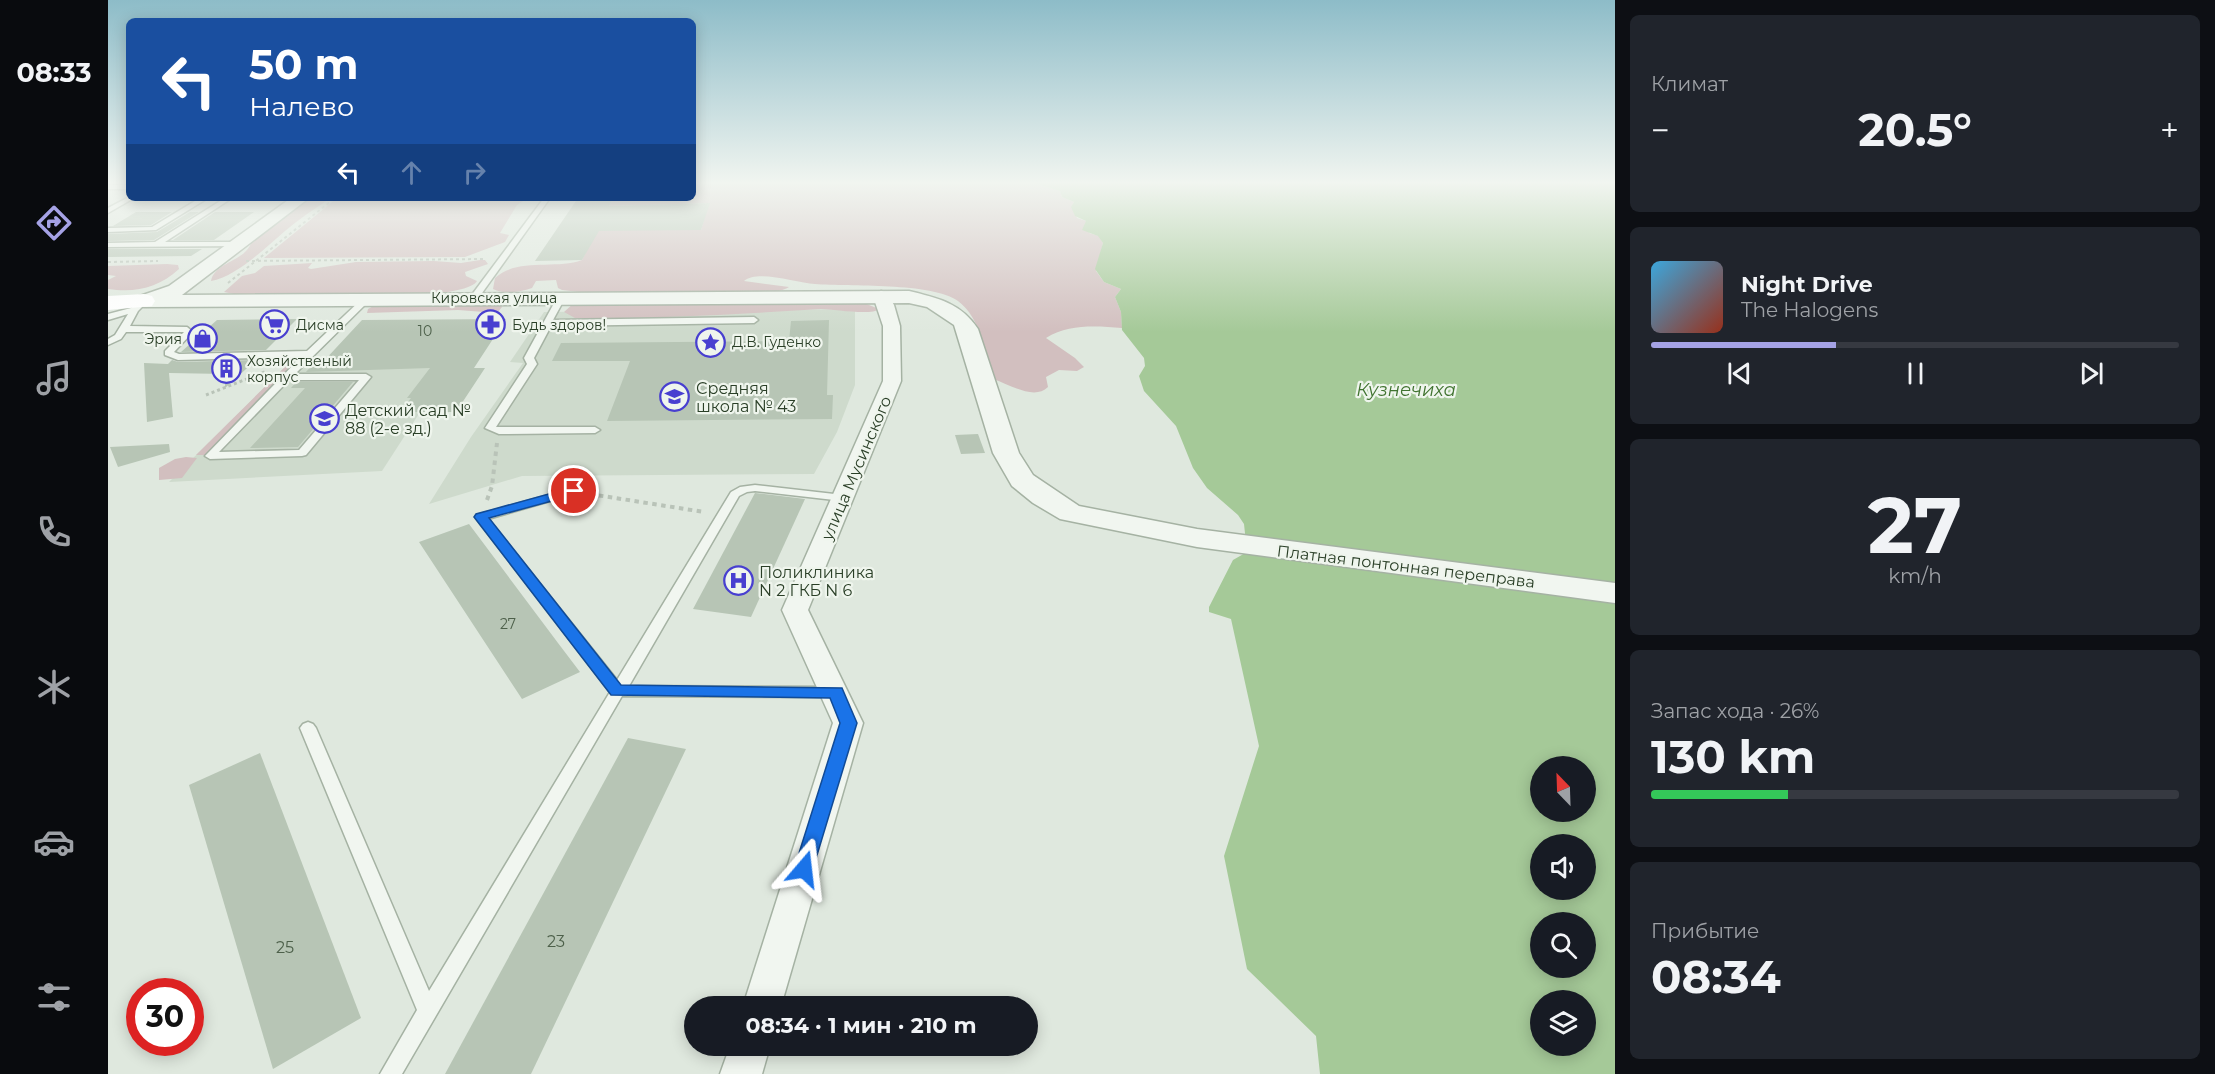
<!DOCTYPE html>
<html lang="ru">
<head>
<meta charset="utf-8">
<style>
  body { margin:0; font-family:Montserrat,sans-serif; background:#20242c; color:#f1f3f6; height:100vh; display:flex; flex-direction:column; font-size:22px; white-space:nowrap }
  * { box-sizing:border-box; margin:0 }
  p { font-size:20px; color:#9ea1a6 }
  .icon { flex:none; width:33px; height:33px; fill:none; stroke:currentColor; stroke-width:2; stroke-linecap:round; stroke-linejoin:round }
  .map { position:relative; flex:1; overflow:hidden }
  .side { display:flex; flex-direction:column; gap:15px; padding:15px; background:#0d0f14; width:600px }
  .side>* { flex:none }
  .top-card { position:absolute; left:18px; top:18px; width:570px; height:183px; border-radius:9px; box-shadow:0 3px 15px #0003; background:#1a4fa0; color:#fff; overflow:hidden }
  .needle { width:39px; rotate:337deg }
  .controls { position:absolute; left:1422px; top:756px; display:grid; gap:12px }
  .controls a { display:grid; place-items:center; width:66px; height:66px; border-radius:50%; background:#171b24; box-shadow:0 3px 15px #0003; font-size:30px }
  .speed { position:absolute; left:18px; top:978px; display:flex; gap:12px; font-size:30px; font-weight:700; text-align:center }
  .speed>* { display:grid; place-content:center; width:78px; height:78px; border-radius:50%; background:#171b24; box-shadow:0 3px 15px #0003; line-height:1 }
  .speed .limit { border:9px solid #d22; background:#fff; color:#111 }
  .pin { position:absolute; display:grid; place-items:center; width:51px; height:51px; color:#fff; margin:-26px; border:3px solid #fff; border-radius:50%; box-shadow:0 2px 6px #0007 }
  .me { position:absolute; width:66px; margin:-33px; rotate:17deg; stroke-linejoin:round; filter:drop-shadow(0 0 4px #0008) }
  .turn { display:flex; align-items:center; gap:21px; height:126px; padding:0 24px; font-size:27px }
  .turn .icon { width:78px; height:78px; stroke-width:2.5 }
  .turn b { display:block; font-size:42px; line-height:51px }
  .lanes { display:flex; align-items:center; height:57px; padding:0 24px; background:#0003; justify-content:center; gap:30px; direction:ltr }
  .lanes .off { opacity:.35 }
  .big { font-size:45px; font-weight:700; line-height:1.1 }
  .side .tile { flex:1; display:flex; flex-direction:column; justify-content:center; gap:9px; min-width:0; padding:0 21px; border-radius:9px; background:#20242c }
  .side .dial { align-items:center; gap:0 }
  .dial b { font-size:78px; line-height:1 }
  .song { display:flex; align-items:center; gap:18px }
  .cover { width:72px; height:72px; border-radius:9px; background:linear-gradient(135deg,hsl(200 70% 55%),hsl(10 70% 35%)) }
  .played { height:6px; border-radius:3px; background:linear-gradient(90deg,#a5a2e5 35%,#363941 35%) }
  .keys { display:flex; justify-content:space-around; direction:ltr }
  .heat { display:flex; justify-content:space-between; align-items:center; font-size:33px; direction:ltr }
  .charge { height:9px; border-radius:4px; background:linear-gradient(90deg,#34c759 26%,#363941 0) }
  .trip { position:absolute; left:576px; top:996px; width:354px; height:60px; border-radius:30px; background:#171b24; box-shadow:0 3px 15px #0003; font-weight:700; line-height:60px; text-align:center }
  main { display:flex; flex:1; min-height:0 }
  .tabs { display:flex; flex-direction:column; width:108px; justify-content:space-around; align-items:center; background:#090b0e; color:#9ea1a6 }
  .tabs .icon { width:42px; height:42px }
  .tabs .selected { color:#a5a2e5 }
  .tabs b { font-size:27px; color:#f1f3f6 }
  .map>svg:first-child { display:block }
  .built { fill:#cedacc }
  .green { fill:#d2bfbf }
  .water { fill:#a5c998; fill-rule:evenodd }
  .building { fill:#b7c5b5 }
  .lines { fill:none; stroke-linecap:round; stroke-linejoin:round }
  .service-casing { stroke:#a5b2a3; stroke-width:3 }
  .minor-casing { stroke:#a5b2a3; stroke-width:3 }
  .tertiary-casing { stroke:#a5b2a3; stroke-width:3 }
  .path-far2 { stroke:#b9c3b8; stroke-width:2; stroke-dasharray:3 3; stroke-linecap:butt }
  .path-far1 { stroke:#b9c3b8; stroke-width:3; stroke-dasharray:3 3; stroke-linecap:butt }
  .path { stroke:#b9c3b8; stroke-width:4; stroke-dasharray:4.5 4.5; stroke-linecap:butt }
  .service { fill:#f1f6f0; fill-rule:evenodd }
  .minor { fill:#f1f6f0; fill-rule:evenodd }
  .tertiary { fill:#f1f6f0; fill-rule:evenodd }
  .secondary { fill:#fff; fill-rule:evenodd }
  .route { fill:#1a73e8; stroke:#114b97; stroke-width:1.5 }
  .labels { text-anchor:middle; stroke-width:4.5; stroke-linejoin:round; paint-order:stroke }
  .far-street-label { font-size:14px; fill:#2a3f27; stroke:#eff5ed }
  .far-poi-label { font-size:14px; fill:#2a3f27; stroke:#eff5ed; text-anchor:start }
  .number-label { font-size:14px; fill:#4d604a }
  .poi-label { font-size:16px; fill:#2a3f27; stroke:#eff5ed; text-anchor:start }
  .street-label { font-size:16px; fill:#2a3f27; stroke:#eff5ed }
  .near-number-label { font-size:16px; fill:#4d604a }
  .water-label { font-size:18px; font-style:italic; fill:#407330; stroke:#eff5ed }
</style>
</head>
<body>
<main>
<nav class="tabs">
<b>08:33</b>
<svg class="icon selected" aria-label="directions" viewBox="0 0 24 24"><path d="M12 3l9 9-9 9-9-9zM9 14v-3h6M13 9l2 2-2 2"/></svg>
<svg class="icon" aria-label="music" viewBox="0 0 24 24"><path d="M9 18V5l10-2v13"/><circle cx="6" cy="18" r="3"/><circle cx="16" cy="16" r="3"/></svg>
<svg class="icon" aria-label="phone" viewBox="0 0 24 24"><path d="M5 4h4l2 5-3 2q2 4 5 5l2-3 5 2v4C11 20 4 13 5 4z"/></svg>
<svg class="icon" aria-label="climate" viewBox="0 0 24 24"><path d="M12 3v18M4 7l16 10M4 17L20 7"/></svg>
<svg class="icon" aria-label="car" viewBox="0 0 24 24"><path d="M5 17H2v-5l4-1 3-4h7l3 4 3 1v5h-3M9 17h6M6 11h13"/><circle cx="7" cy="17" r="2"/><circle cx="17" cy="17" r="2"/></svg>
<svg class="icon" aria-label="filters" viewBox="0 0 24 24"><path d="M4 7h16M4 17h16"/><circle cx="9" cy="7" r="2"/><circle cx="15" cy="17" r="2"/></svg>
</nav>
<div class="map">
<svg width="1507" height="1074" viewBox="0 0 1507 1074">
  <rect width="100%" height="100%" fill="#dfe8de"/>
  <g class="built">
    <polygon points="747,309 747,385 729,432 706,474 414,476 321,504 363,437 415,363 402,362 436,312"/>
    <polygon points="345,361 274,471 61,482 181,363"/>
  </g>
  <g class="green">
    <path d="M585,182H922L952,191L954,197L966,202L964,206L969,218L978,221L981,233L991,236L995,243L988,271L996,282L1013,289L1007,297L1013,312L1014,328C987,326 961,324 938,338L967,358L976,367L969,371L951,370L938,377L940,387C926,401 901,384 885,379C877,354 873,318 850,301C824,282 741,287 707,284C689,283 650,269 636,281L681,287C667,297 613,290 594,291C547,293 500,296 454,290L450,288L448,280L428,281L424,288C412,292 396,295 385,289L387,278C410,257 447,270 474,260L490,228L593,230L601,203L501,206L506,198H585Z"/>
    <path d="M222,198C212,206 201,212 191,220C167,237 133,276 103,281C106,265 128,262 138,251C141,248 142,245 144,242L201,198Z"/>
    <polygon points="229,198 420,198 409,205 392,233 401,235 397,242 357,257 156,258"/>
    <path d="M372,260H377L380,264L357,272L358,276L369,281C356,304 171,296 136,296L116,292L134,276L147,273L156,266L204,263L200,268L203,269L248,262L326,261L353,263Z"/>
    <path d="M59,264L70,265L71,269C50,288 28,293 0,289V280L8,276L0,275V266Z"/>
    <path d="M467,302L756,303L771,309C764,316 725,309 713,309C631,314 550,319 467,318L456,312Z"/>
    <polygon points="271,303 393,304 394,307 389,313 350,310 259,313 260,309"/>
    <polygon points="181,363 185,363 99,455 88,455"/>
    <polygon points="78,457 89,458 74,478 51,480 51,468 67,459"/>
  </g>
  <path class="water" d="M922,182H1507V1074H1212L1208,1036L1139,969L1116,856L1151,746L1123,619L1101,612V607L1125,560L1139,552L1136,524L1130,515L1099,488L1085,468L1068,426L1036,391L1031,376L1037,366L1036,358L1014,330L1013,312L1007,297L1013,289L996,282L987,269L995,243L990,236L974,230L978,221L967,216L963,207L966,202L954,197L952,191ZM1432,766H1478V812H1432ZM1432,844H1478V890H1432ZM1432,922H1478V968H1432ZM1432,1000H1478V1046H1432Z"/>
  <g class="building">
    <polygon points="470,198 506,198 501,206 602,203 593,230 491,231 474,260 427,261"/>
    <polygon points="28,212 64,212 43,225 5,226"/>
    <polygon points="82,212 91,212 46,240 0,241 0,234 49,232"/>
    <polygon points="107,212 146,212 106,240 65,240"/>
    <polygon points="0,249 94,249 83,256 0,257"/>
    <polygon points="189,319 158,350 73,352 109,320"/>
    <polygon points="398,319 366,368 377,368 348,412 292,412 303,398 299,398 322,368 198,372 205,364 214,363 254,320"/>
    <polygon points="721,320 719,395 725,395 724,419 499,421 522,361 444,361 453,343 681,341 683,321"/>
    <polygon points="64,360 70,362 148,360 117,388 117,374 61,373 65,417 39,422 36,363 60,364"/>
    <polygon points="188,382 245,382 190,447 142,448 197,388 183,388"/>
    <polygon points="870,434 877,453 853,454 847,435"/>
    <polygon points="61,444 62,452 10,467 2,447"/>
    <polygon points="647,493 697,499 643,617 585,609"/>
    <polygon points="361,524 450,643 472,672 414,699 311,542"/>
    <polygon points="520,738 578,749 423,1074 337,1074"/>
    <polygon points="152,753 253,1018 165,1069 81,785"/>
  </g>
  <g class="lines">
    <defs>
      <g id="service">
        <rect x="0" y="185" width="21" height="4"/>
        <polygon points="21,197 26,198 0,213 0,208"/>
        <polygon points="92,198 100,198 48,230 0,232 0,228 44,227"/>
        <polygon points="117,198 124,198 57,242 132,242 136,244 135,246 0,247 0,243 47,242"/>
        <polygon points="436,198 442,198 369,300 363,300 363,296"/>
        <polygon points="450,296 457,298 445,320 646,317 650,320 646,323 443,326 426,358 429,364 388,427 487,427 492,430 487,433 391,434 377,428 419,364 416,358"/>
        <path d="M256,297L263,299L187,374H258L263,377L198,455L194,456L102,459L97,456L193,357L70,360L57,355V351L76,332H18L13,339L0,345V339L7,335L20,314L0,320V314L23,308L36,299L40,301L30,311L22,326L79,327L85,332L66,352L71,354L199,351ZM181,380H251L191,450L111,452Z"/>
        <polygon points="647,485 735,495 741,498 735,501 647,491 639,492 631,496 521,686 728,687 733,688 735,692 733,696 728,697 514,696 294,1074 272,1074 309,1010 192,728 195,724 200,722 205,724 208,728 321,991 502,692 367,517 369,515 462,489 470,489 472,491 470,493 380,519 509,680 623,492 632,487"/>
      </g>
      <g id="minor">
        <polygon points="773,291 779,293 786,305 792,326 793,381 700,610 755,723 673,1006 635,1006 725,723 674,610 775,381 775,326 765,296"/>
        <polygon points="622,1046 662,1046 654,1074 612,1074"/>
      </g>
      <path id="tertiary" d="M183,198H201L74,295L801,291C830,298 853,303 870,329L911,453L925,475L971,506L1089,529L1507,583V603L1089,547L952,519L925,503L904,486L885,453L846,325L819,307L801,303L36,307L29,305L26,301L29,297L61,286Z"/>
    </defs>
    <use href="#service" class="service-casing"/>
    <use href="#minor" class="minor-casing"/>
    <use href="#tertiary" class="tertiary-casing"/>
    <g class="path-far2">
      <polyline points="138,261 377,259"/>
      <polyline points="0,262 50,261"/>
      <polyline points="120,283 227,198"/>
    </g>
    <polyline class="path-far1" points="98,395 159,371"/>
    <g class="path">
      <polyline points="482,494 596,512"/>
      <polyline points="379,500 384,486 389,443"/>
    </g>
    <use href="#service" class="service"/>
    <use href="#minor" class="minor"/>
    <use href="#tertiary" class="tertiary"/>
    <polygon class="secondary" points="36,294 44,296 47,301 44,306 0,310 0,296"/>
  </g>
  <linearGradient id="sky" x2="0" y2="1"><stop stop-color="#8dbcc8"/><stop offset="0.55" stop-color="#f1f5f0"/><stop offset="1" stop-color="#f1f5f0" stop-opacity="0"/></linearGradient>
  <rect width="1507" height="332" fill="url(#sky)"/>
  <polygon class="route" points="466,487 470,489 470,494 381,518 513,685 734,688 749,723 703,875 696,878 689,875 686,869 732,723 722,698 503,695 366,517 368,514"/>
  <defs>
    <symbol id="supermarket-ring" viewBox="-11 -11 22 22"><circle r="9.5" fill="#eff5ed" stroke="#483fd0" stroke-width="1.5"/><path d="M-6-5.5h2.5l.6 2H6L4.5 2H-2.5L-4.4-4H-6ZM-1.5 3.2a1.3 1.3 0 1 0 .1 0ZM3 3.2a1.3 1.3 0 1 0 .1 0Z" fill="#483fd0"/></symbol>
    <symbol id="pharmacy-ring" viewBox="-11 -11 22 22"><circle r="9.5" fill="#eff5ed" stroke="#483fd0" stroke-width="1.5"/><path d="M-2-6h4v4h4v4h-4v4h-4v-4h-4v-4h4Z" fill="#483fd0"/></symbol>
    <symbol id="shop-ring" viewBox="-11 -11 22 22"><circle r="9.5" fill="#eff5ed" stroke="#483fd0" stroke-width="1.5"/><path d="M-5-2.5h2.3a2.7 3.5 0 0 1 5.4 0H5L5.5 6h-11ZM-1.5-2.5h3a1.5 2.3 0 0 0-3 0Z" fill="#483fd0"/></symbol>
    <symbol id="sight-ring" viewBox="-11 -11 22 22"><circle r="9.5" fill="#eff5ed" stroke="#483fd0" stroke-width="1.5"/><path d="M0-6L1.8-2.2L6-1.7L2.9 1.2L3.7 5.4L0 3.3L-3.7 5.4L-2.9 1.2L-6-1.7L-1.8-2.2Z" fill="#483fd0"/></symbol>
    <symbol id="building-ring" viewBox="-11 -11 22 22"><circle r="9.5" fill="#eff5ed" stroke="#483fd0" stroke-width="1.5"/><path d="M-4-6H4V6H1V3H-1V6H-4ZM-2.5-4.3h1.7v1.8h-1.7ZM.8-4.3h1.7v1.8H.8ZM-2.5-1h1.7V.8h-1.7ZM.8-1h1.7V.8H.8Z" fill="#483fd0"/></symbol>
    <symbol id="school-ring" viewBox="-11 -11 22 22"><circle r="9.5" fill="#eff5ed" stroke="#483fd0" stroke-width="1.5"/><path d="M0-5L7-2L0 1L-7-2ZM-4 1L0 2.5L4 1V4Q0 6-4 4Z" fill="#483fd0"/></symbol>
    <symbol id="hospital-ring" viewBox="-11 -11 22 22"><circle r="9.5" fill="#eff5ed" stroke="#483fd0" stroke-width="1.5"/><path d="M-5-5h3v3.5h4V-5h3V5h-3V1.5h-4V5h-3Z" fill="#483fd0"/></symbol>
  </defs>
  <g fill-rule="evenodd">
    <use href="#supermarket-ring" x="150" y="308" width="33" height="33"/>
    <use href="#pharmacy-ring" x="366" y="308" width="33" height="33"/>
    <use href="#shop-ring" x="78" y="322" width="33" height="33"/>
    <use href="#sight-ring" x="586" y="326" width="33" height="33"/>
    <use href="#building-ring" x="102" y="352" width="33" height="33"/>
    <use href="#school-ring" x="550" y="380" width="33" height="33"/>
    <use href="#school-ring" x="200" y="402" width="33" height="33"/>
    <use href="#hospital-ring" x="614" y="564" width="33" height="33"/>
  </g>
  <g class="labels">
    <g class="far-street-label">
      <text x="386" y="303">Кировская улица</text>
    </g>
    <g class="far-poi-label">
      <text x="188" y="330">Дисма</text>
      <text x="404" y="330">Будь здоров!</text>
      <text x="74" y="344" text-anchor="end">Эрия</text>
      <text x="624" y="347">Д.В. Гуденко</text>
      <text x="139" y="366">Хозяйственый<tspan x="139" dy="16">корпус</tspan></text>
    </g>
    <g class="number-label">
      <text x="317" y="336">10</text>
      <text x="400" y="629">27</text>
    </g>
    <g class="poi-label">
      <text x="588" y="394">Средняя<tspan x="588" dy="18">школа № 43</tspan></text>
      <text x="237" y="416">Детский сад №<tspan x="237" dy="18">88 (2-е зд.)</tspan></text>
      <text x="651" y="578">Поликлиника<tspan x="651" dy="18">N 2 ГКБ N 6</tspan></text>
    </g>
    <g class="street-label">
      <text transform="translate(748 468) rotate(-67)" y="6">улица Мусинского</text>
      <text transform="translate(1298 566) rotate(7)" y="6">Платная понтонная переправа</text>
    </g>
    <g class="near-number-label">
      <text x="448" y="947">23</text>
      <text x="177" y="953">25</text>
    </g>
    <g class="water-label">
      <text x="1298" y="396">Кузнечиха</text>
    </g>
  </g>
</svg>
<div class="controls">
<a><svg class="needle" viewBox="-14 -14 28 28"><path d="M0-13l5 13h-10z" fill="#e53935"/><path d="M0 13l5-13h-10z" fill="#9ea1a6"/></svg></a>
<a><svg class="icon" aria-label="sound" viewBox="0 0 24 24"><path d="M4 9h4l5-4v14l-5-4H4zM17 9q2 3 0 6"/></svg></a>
<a><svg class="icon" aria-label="search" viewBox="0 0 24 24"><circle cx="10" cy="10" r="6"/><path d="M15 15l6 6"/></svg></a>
<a><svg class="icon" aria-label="layers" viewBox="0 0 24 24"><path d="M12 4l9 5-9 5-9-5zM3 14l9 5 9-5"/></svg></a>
</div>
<div class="speed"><div class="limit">30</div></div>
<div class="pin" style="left:466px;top:491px;background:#d93025"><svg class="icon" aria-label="arrive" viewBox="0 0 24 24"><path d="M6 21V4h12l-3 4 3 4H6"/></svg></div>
<svg class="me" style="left:696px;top:869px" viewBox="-20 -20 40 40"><path d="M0-17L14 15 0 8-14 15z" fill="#1a73e8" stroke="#fff" stroke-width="4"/></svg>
<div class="trip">08:34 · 1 мин · 210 m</div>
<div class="top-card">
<div class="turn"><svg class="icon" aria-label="left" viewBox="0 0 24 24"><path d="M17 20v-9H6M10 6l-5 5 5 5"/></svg><div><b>50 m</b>Налево</div></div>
<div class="lanes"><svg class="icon" aria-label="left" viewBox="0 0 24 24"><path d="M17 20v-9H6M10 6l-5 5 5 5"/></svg><svg class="icon off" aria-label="ahead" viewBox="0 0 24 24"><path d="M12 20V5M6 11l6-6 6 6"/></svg><svg class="icon off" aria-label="right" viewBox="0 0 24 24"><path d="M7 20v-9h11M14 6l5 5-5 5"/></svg></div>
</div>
</div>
<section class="side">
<div class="tile"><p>Климат</p>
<div class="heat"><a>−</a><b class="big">20.5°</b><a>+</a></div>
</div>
<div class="tile">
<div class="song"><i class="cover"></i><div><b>Night Drive</b><p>The Halogens</p></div></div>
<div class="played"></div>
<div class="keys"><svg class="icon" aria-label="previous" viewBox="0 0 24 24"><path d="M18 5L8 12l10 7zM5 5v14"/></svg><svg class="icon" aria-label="pause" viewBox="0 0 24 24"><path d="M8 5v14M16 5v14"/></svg><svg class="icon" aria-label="next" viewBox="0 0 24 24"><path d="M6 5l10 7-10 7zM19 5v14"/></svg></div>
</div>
<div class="tile dial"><b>27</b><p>km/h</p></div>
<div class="tile"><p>Запас хода · 26%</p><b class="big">130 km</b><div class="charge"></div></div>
<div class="tile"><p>Прибытие</p><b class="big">08:34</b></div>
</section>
</main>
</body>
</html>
